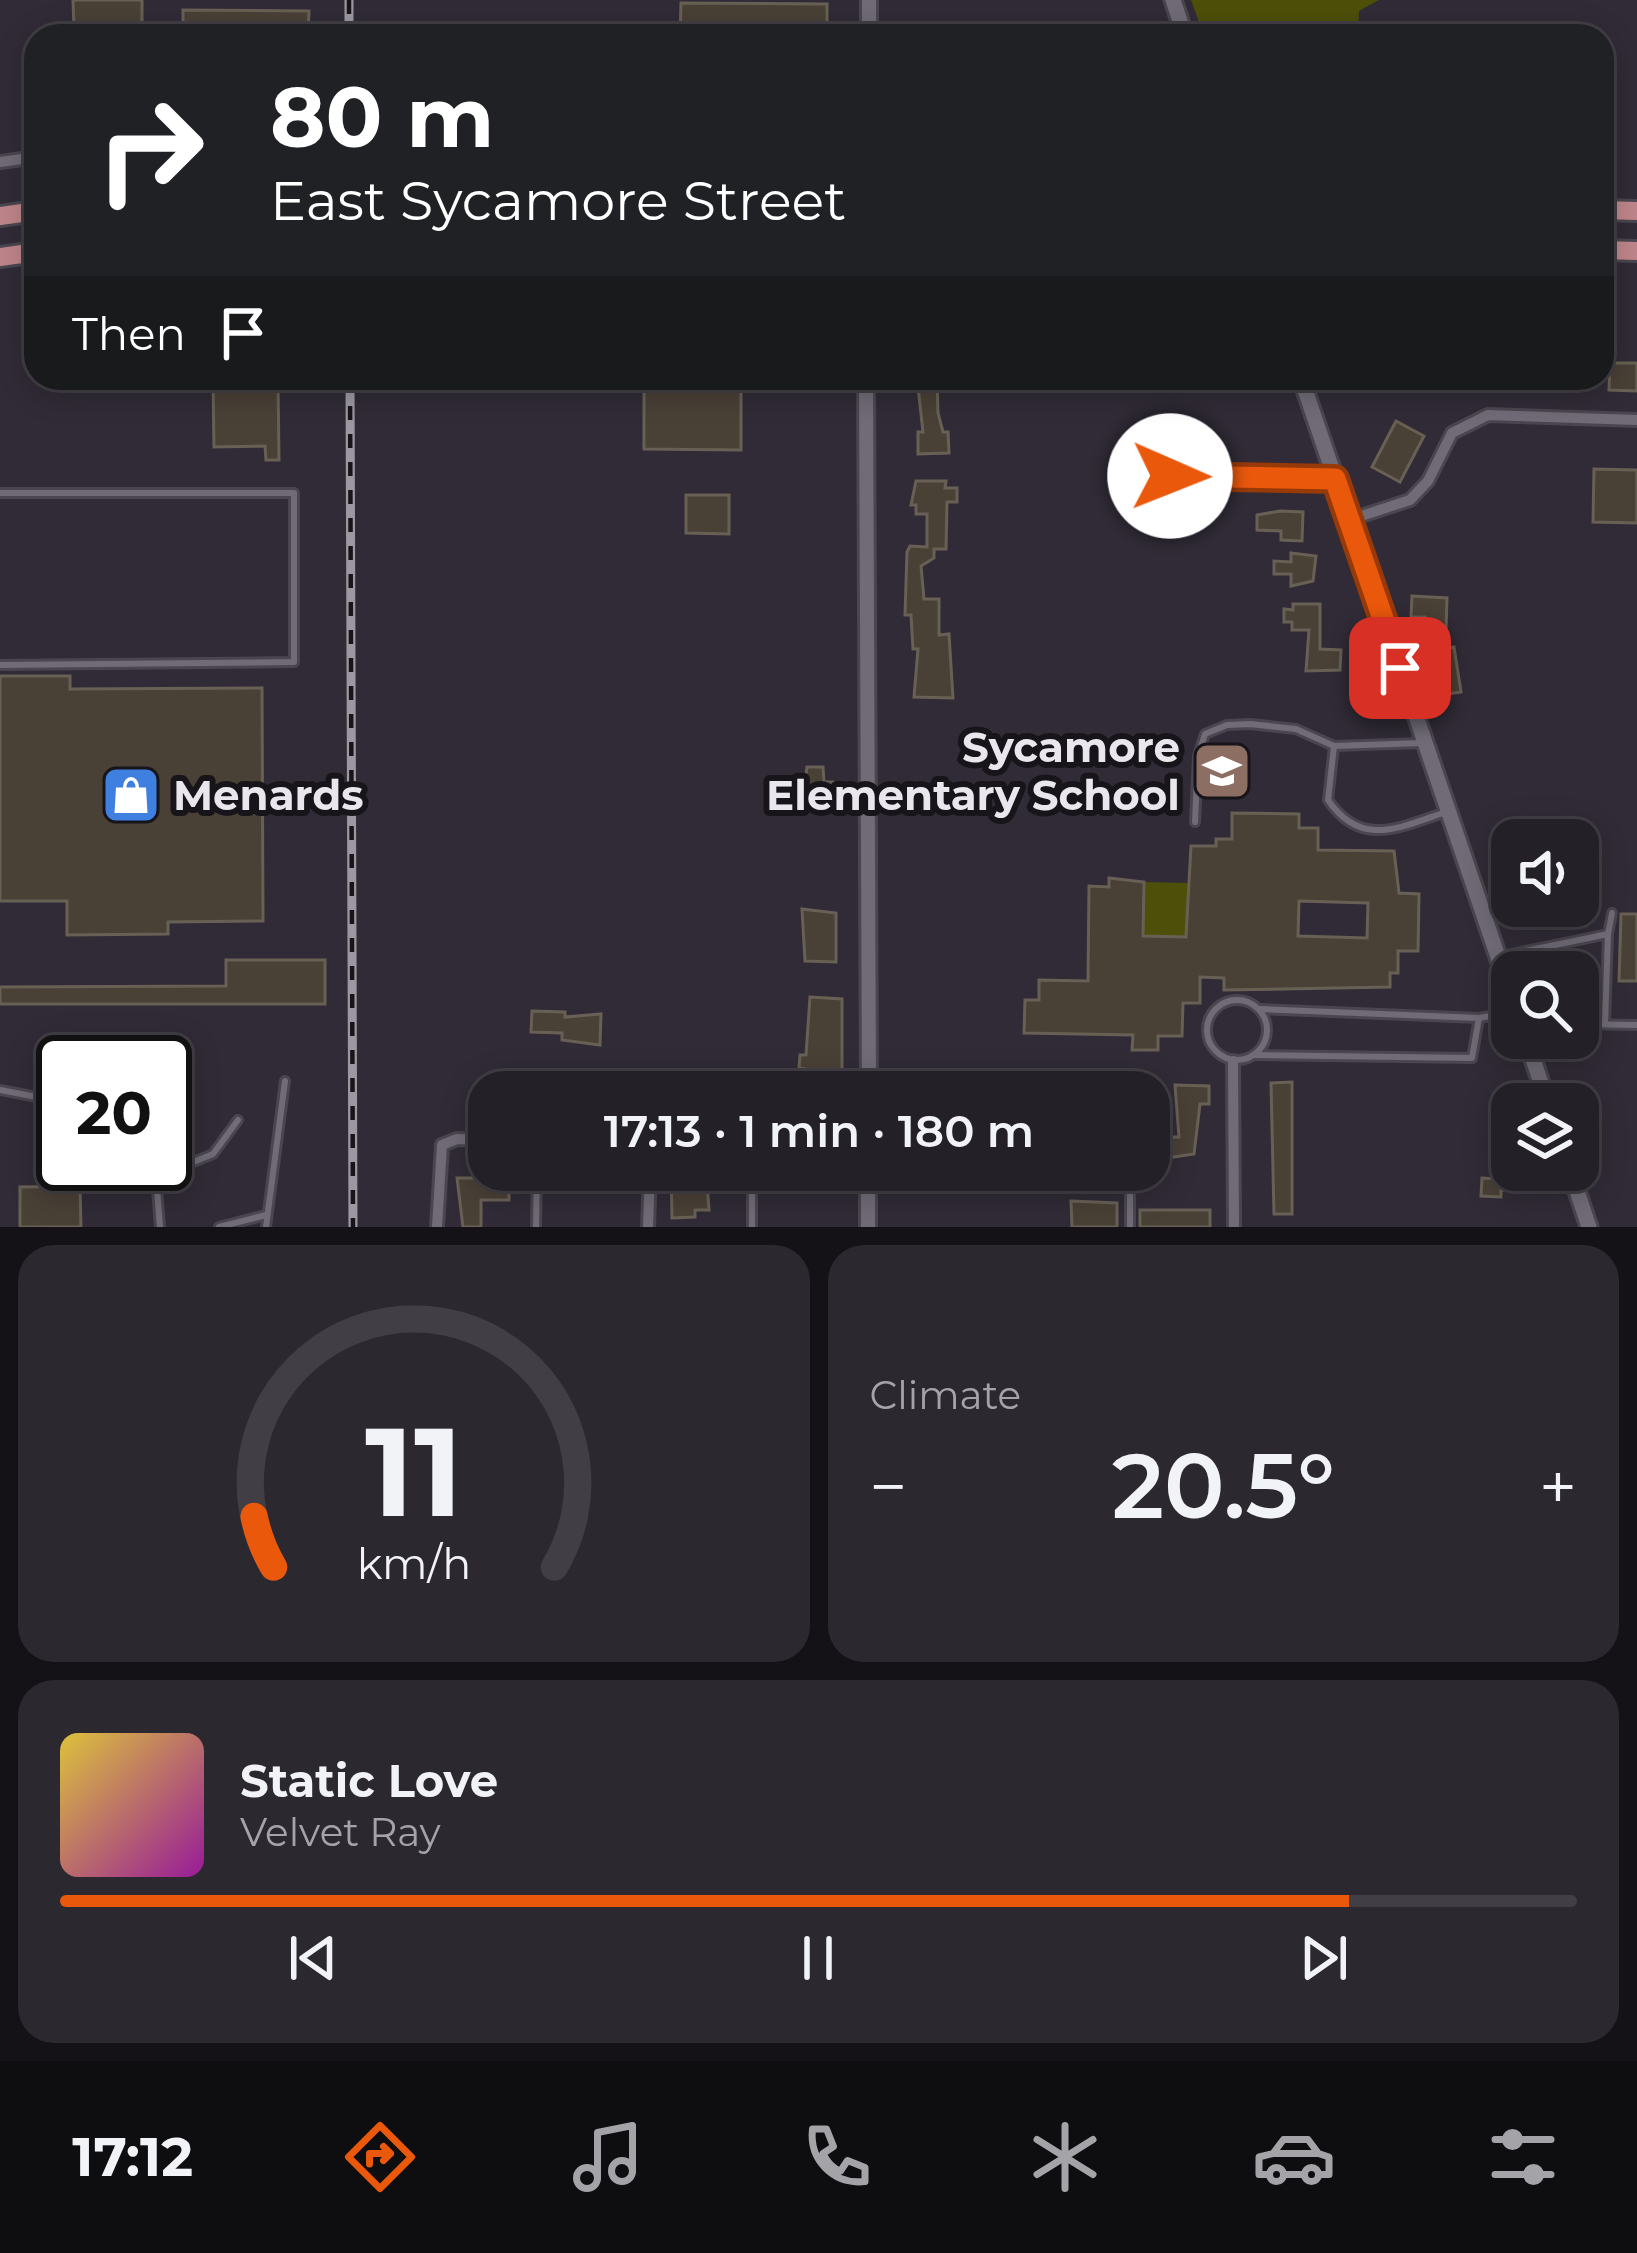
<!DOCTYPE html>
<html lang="en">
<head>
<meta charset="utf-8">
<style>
  body { margin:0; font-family:Montserrat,sans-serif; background:#2c2830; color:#f1f3f6; height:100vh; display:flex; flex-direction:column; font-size:45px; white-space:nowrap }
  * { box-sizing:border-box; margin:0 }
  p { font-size:39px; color:#a3a3a8 }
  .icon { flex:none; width:66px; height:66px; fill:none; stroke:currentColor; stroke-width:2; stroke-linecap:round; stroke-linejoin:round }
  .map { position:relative; height:1227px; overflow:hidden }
  .sheet { display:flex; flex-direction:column; gap:18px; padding:18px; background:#141216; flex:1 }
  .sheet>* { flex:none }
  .guide { position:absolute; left:24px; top:24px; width:1590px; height:366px; border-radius:36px; box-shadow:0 6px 30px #0003,0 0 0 3px #413e45; background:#202124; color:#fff; overflow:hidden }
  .controls { position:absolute; left:1491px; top:819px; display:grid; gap:24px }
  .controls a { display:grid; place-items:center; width:108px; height:108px; border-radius:24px; background:#242028; box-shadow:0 6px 30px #0003,0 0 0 3px #413e45; font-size:60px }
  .speed { position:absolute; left:36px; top:1035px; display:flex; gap:24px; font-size:60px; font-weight:700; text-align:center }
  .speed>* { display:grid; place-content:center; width:156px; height:156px; border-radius:50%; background:#242028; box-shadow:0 6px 30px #0003,0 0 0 3px #413e45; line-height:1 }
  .speed .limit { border:6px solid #111; border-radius:18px; background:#fff; color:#111 }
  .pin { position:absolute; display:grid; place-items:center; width:102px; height:102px; color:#fff; margin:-51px; border-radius:24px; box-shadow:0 6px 18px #0006 }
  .me { position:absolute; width:132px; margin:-66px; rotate:91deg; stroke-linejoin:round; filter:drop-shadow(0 0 9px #0008) }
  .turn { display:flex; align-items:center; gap:42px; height:252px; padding:0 48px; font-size:54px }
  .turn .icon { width:156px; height:156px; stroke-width:2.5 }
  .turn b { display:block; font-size:84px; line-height:102px }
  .then { display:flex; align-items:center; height:114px; padding:0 48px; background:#0003; gap:24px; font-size:45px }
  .big { font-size:90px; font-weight:600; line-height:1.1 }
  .sheet .widget { flex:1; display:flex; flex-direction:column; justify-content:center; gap:18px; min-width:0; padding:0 42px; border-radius:36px; background:#2c2830 }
  .sheet .dial { align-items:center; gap:0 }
  .dial svg { height:312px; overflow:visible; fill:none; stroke:#413e45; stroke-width:7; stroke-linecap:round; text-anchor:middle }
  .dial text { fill:#f1f3f6; stroke:none }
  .song { display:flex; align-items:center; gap:36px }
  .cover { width:144px; height:144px; border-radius:18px; background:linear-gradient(135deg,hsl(50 70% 55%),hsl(300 70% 35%)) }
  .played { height:12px; border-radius:6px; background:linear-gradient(90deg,#ea580c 85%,#413e45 85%) }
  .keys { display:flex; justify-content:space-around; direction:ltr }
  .heat { display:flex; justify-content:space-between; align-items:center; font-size:66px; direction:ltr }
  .sheet .tiles { flex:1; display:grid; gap:18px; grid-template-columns:1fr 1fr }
  .widget:last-child { grid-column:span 2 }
  .trip { position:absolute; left:468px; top:1071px; width:702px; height:120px; border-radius:36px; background:#242028; box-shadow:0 6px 30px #0003,0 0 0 3px #413e45; font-weight:600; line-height:120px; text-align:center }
  .menu { display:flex; height:192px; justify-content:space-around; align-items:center; background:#0e0d10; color:#a3a3a8 }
  .menu .icon { width:84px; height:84px }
  .menu .active { color:#ea580c }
  .menu b { font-size:54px; color:#f1f3f6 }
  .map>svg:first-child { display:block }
  .green { fill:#4e4f08 }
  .building { fill:#494036; stroke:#696055; stroke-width:3; fill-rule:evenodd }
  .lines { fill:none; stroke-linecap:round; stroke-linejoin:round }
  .service-casing { stroke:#4a464f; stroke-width:12 }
  .minor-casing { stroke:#4a464f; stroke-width:16 }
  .tertiary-casing { stroke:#4a464f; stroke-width:20 }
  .secondary-casing { stroke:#4a464f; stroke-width:21 }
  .primary-casing { stroke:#4a464f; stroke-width:24 }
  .service { stroke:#706b77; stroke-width:6 }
  .minor { stroke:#706b77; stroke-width:10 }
  .tertiary { stroke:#706b77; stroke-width:14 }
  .secondary { stroke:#706b77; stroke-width:15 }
  .primary { stroke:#bf868a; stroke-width:18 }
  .rail-casing { stroke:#9c98a1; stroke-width:9 }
  .rail { stroke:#17151a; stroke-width:4.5; stroke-dasharray:14; stroke-linecap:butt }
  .route-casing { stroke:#983908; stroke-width:30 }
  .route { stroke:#ea580c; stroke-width:21 }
  .labels { text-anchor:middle; stroke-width:12; stroke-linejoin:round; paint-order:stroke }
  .poi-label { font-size:42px; font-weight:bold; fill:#e9e6ed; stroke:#17151a; text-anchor:end }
</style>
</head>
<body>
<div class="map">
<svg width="1637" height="1227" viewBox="0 0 1637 1227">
  <rect width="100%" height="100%" fill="#302b36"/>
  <g class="green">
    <polygon points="1191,0 1379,0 1359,11 1358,36 1204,36"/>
    <polygon points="1144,882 1191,883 1186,937 1143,936"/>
  </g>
  <g class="building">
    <polygon points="73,0 142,0 142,27 74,28"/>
    <polygon points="681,3 827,4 827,36 680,36"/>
    <polygon points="183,10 309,11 308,36 183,36"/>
    <polygon points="1610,363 1637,363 1637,391 1609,390"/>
    <polygon points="213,378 278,382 279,460 266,460 265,446 214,447"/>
    <polygon points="678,378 741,378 741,450 644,449 644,379"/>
    <polygon points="917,378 937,378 938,413 943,432 948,432 949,453 918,454 918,432 923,432"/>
    <polygon points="1396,421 1424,436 1400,482 1372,467"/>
    <polygon points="1594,469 1637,470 1637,523 1593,522"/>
    <polygon points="916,481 946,481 945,488 957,488 957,502 947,502 946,549 934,549 934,558 921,566 924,599 939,599 939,635 949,634 953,698 914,697 918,649 913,649 911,615 905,615 907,552 910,546 927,547 927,514 916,514 916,505 911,505"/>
    <polygon points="686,495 729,495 729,534 686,533"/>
    <polygon points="1280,511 1303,512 1302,541 1281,540 1281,531 1257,530 1257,515"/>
    <polygon points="1291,553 1316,556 1313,581 1291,586 1291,574 1274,574 1274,561 1291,562"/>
    <polygon points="1412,596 1447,598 1446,630 1424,629 1425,617 1411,617"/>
    <polygon points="1293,604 1320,604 1320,649 1341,650 1340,670 1306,671 1309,630 1292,630 1292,622 1284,622 1284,609 1293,610"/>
    <polygon points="1454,647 1461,692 1440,695 1433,651"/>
    <polygon points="0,676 70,676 70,689 262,688 263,921 168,922 168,934 67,935 67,901 0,901"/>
    <polygon points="807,767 823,767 824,782 833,782 833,797 803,798"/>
    <polygon points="924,788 946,788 946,795 963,796 962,810 924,812"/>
    <path d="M1232,813L1299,814V828H1318V850L1394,851L1399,893L1419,894L1418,951H1398V973H1390V987L1224,990V978L1200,977V1003H1183L1182,1036H1158V1050H1132L1133,1035L1024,1033L1025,1000H1039V980L1088,981L1089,886L1109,887V878L1144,882L1143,936L1186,937L1191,846H1216V839H1232ZM1299,901L1368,903L1367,938L1298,936Z"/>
    <polygon points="802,909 836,913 836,962 805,961"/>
    <polygon points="1621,914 1637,914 1637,981 1619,981"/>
    <polygon points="226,960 325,960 325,1004 0,1004 0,987 226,986"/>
    <polygon points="810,997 842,999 842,1075 799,1068 800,1055 806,1055"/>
    <polygon points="532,1011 565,1012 565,1017 601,1014 600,1045 562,1040 562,1033 531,1032"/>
    <polygon points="1292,1082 1292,1214 1274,1214 1271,1083"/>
    <polygon points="1175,1085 1209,1086 1209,1104 1200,1104 1194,1154 1154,1160 1154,1148 1163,1148 1163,1137 1179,1137"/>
    <polygon points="1498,1142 1512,1143 1512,1171 1540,1176 1540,1192 1501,1190 1501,1197 1481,1196 1482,1178 1499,1179"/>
    <polygon points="489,1170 509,1170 509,1200 481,1200 481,1227 463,1227 457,1178 488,1178"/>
    <polygon points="671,1170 706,1170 709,1210 695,1210 695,1217 672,1218"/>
    <polygon points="80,1186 81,1227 20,1227 20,1187"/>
    <polygon points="1071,1201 1117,1203 1117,1227 1072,1227"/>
    <rect x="1140" y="1210" width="70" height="17"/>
  </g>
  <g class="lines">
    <defs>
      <g id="service">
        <polyline points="1137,459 1148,470 1170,476 1331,479"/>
        <polyline points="0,493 294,493 294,662 0,665"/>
        <path d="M1334,746L1328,800C1361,848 1398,828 1446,812"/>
        <polyline points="1195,822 1198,756 1205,734 1227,725 1250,724 1296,729 1334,746 1422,743"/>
        <polyline points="1502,956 1608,934 1612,913"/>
        <circle cx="1237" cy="1030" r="30"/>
        <polyline points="1259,1009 1479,1018 1512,1012"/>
        <polyline points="1578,1024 1637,1025"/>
        <polyline points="1596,1024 1596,1037"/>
        <polyline points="1605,1024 1608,934"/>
        <polyline points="1256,1055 1472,1058 1479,1018"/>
        <polyline points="0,1090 63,1102"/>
        <polyline points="155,1164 160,1227"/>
        <polyline points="1130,1170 1130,1227"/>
        <polyline points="159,1176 213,1154 238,1120"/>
        <polyline points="219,1227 266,1215"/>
        <polyline points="266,1227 285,1081"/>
        <polyline points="536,1227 537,1170"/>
        <polyline points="752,1227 752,1170"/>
      </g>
      <g id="minor">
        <polyline points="0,162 36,157"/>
        <polyline points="1349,520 1410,500 1428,481 1452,433 1488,415 1637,420"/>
        <polyline points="1233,1061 1234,1227"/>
        <polyline points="437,1227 442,1145 457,1139 489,1140"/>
        <polyline points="648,1227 650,1170"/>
      </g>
      <g id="tertiary">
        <polyline points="869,36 869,0"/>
        <polyline points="866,378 869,1092"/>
        <polyline points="868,1227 868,1170"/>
      </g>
      <g id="secondary">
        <polyline points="1173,0 1185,36"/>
        <polyline points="1301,378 1512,998"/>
        <polyline points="1526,1038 1548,1104"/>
        <polyline points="1570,1170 1589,1227"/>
      </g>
      <g id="primary">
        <polyline points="1602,210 1637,211"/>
        <polyline points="0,216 36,211"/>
        <polyline points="1602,250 1637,251"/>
        <polyline points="0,257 36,252"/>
      </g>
    </defs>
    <use href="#service" class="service-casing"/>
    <use href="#minor" class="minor-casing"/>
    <use href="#tertiary" class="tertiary-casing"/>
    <use href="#secondary" class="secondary-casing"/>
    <use href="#primary" class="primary-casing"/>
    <use href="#service" class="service"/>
    <use href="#minor" class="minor"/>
    <use href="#tertiary" class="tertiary"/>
    <use href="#secondary" class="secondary"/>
    <use href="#primary" class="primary"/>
    <defs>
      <g id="rail">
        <polyline points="349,0 349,36"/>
        <polyline points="350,378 353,1227"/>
      </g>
    </defs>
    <use href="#rail" class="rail-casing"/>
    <use href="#rail" class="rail"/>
  </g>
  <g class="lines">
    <defs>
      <polyline id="route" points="1170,476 1335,479 1400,668"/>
    </defs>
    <use href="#route" class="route-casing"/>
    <use href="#route" class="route"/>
  </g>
  <defs>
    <symbol id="school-square" viewBox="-11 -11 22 22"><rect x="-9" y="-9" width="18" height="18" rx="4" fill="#8d6e63" stroke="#17151a"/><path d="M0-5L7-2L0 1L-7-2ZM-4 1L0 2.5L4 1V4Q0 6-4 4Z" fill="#fff"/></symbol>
    <symbol id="shop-square" viewBox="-11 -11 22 22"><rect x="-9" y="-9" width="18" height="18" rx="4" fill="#3f7fe0" stroke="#17151a"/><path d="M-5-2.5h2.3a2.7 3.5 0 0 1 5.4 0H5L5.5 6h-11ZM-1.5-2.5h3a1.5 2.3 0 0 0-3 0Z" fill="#fff"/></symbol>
  </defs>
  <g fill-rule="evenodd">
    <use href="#school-square" x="1189" y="738" width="66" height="66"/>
    <use href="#shop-square" x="98" y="762" width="66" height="66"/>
  </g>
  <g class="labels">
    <g class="poi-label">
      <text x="1180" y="762">Sycamore<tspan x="1180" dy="48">Elementary School</tspan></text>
      <text x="173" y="810" text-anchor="start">Menards</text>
    </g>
  </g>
</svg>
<div class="controls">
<a><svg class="icon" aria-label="sound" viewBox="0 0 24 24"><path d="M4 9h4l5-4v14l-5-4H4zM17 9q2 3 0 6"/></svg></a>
<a><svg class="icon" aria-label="search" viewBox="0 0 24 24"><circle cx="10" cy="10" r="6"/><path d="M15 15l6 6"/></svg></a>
<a><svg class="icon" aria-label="layers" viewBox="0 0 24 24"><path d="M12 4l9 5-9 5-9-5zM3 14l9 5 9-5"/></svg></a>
</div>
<div class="speed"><div class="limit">20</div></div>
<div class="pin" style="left:1400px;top:668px;background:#d93025"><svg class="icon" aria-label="arrive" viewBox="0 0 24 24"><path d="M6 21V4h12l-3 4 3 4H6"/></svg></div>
<svg class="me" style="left:1170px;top:476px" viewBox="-20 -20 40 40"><circle r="19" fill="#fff"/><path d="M0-13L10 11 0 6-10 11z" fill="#ea580c"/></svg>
<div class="trip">17:13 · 1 min · 180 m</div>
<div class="guide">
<div class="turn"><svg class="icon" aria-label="right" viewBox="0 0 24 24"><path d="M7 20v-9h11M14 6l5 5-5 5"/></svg><div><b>80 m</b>East Sycamore Street</div></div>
<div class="then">Then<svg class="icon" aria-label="arrive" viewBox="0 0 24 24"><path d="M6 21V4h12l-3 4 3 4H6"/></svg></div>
</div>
</div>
<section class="sheet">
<div class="tiles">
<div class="widget dial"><svg viewBox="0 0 100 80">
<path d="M14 69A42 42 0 1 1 86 69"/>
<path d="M14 69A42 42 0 0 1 9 56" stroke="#ea580c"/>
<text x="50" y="56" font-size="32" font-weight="700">11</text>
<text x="50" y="72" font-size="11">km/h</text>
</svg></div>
<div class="widget"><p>Climate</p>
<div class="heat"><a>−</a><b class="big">20.5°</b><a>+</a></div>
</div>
<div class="widget">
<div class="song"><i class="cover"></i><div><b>Static Love</b><p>Velvet Ray</p></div></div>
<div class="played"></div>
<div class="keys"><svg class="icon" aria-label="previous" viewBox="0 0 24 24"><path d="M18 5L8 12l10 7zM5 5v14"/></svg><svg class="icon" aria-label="pause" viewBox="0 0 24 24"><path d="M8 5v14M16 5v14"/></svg><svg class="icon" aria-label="next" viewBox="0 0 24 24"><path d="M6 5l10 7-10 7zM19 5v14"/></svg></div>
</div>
</div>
</section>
<nav class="menu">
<b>17:12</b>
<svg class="icon active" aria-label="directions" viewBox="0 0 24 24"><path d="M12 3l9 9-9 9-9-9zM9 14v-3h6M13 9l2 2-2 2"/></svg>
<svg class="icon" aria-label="music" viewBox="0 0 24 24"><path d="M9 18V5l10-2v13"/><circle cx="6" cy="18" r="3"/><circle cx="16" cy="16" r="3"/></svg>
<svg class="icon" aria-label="phone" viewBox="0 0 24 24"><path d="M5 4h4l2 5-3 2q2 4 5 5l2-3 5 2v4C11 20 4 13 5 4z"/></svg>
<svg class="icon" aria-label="climate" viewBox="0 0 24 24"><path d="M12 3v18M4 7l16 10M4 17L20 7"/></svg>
<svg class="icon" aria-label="car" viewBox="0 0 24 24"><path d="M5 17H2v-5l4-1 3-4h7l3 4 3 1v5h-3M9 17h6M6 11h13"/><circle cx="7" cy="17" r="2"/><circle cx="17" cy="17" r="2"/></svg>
<svg class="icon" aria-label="filters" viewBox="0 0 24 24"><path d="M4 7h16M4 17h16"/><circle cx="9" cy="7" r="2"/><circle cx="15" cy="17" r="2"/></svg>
</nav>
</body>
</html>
